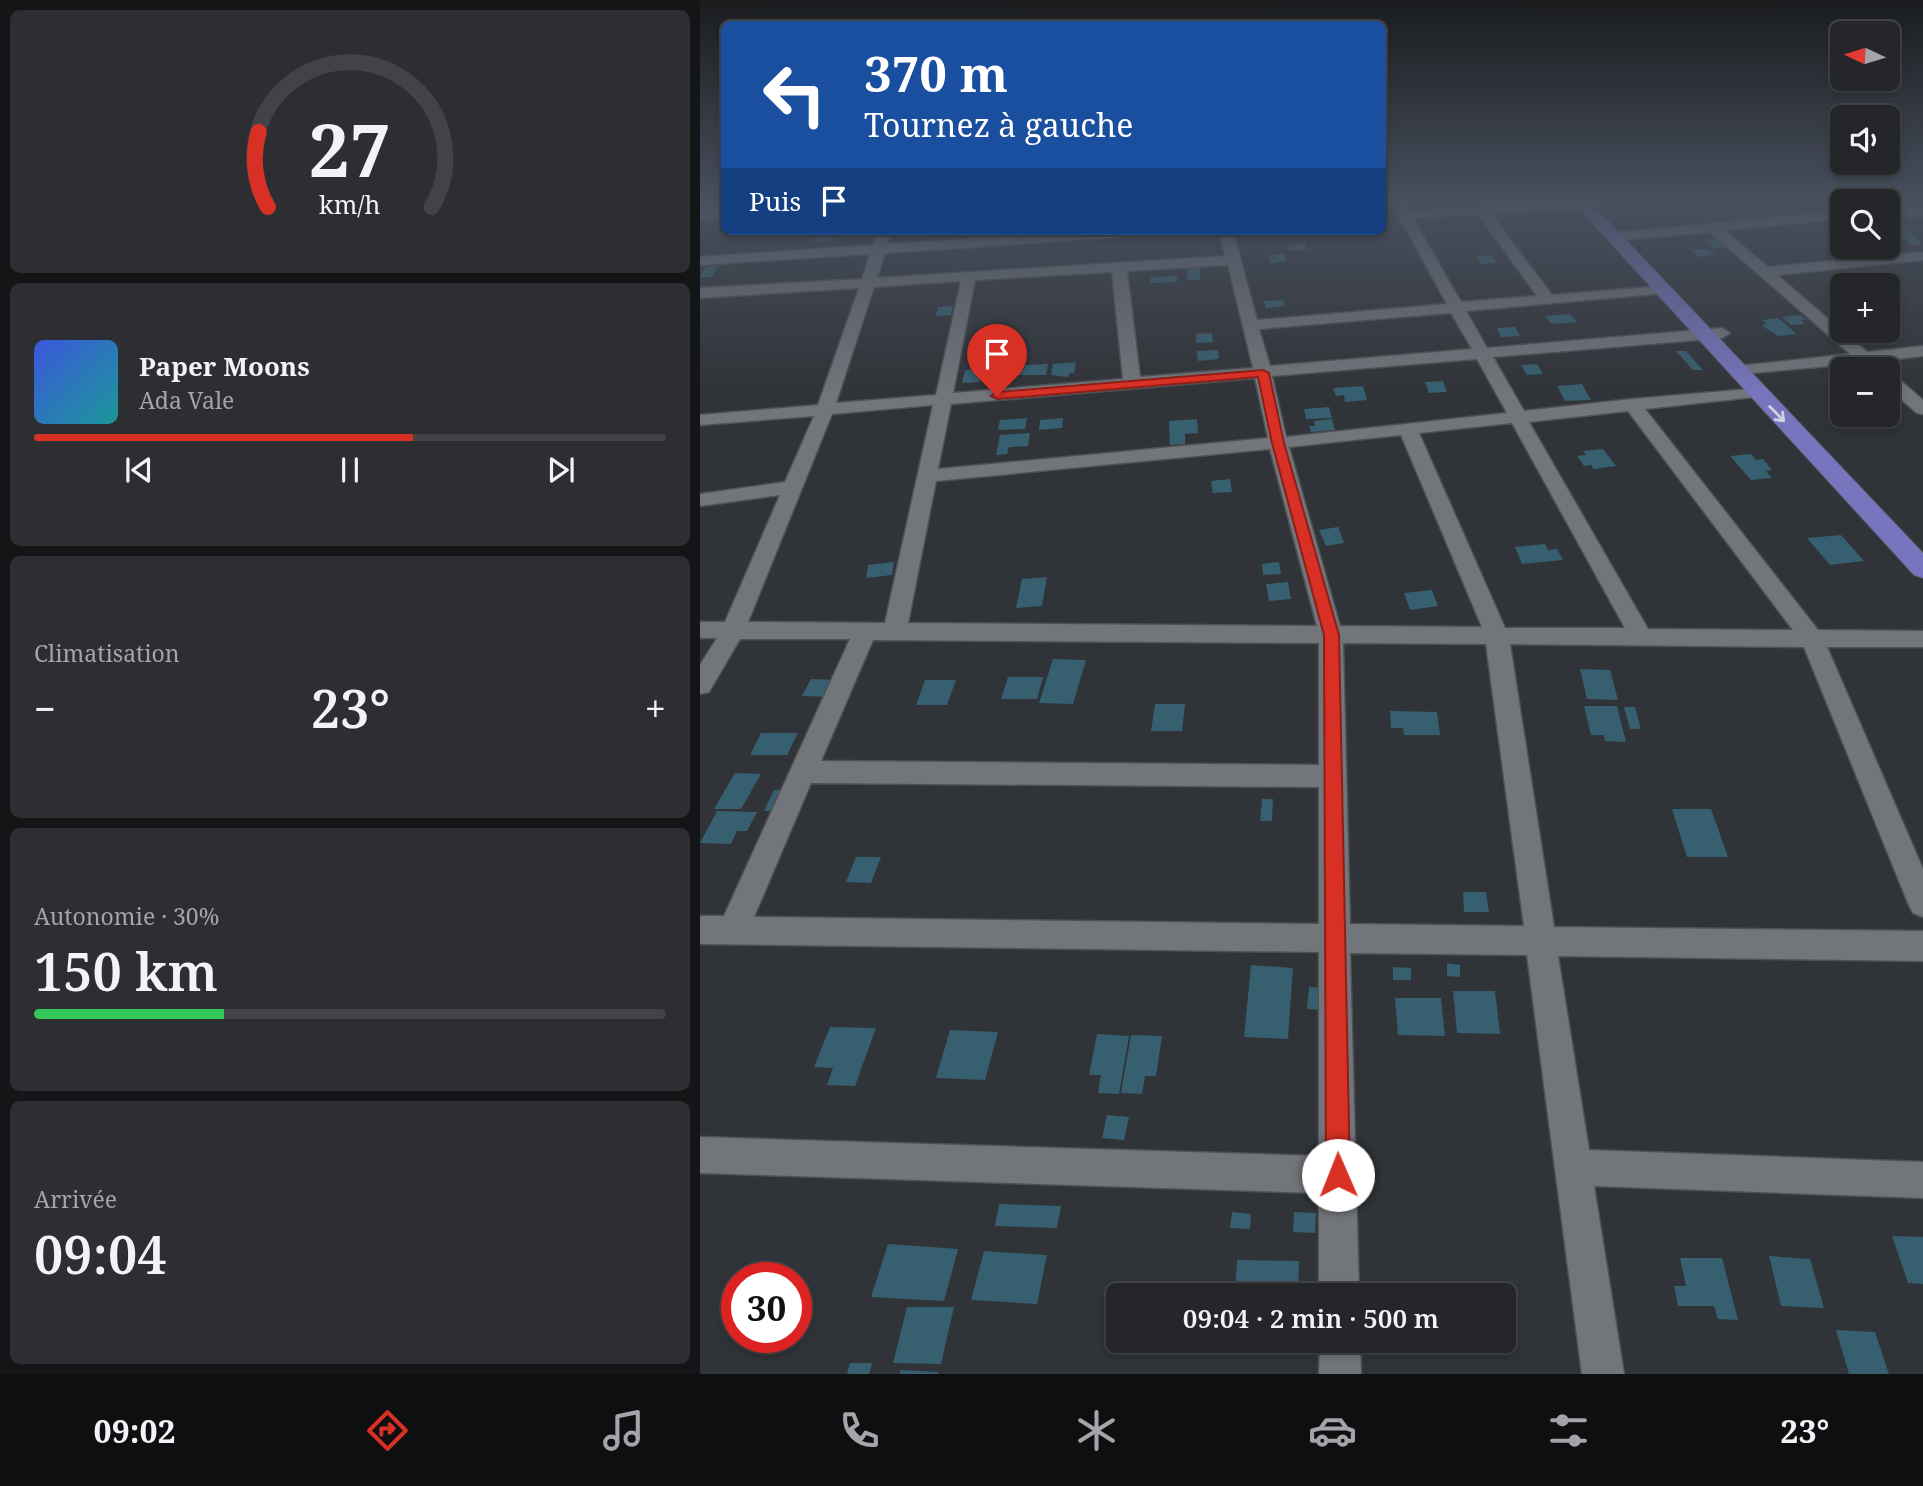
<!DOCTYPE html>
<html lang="fr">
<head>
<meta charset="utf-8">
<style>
  body { margin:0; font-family:"Noto Serif",serif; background:#2c2e31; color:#f1f3f6; height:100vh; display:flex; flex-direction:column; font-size:26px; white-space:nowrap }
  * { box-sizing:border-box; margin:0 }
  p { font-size:23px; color:#a3a5a8 }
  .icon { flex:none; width:38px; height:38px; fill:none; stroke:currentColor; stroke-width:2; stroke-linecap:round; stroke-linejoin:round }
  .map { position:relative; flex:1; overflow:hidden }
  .sheet { display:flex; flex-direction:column; gap:10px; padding:10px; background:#141517; width:700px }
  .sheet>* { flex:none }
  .guide { position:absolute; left:21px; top:21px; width:665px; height:214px; border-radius:10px; box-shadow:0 4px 10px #0003,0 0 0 2px #414346; background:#1a4fa0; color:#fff; overflow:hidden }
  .needle { width:46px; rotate:274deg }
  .buttons { position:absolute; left:1130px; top:21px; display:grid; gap:14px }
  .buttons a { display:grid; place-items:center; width:70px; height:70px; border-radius:10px; background:#242629; box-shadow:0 4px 10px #0003,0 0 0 2px #414346; font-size:35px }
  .speed { position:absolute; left:21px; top:1262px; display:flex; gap:14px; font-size:35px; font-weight:700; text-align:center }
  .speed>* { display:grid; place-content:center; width:91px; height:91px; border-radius:50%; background:#242629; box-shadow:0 4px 10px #0003,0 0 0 2px #414346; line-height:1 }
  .speed .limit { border:10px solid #d22; background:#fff; color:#111 }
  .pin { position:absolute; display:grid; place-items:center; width:60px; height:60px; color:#fff; margin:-72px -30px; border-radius:50% 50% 50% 0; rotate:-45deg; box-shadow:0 0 7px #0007 }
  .pin .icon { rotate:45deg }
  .me { position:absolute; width:77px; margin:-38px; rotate:359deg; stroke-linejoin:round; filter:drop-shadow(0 0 5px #0008) }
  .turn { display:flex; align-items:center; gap:24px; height:147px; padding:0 28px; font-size:32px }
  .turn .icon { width:91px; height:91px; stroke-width:2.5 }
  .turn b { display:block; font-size:49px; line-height:60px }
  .then { display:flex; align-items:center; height:66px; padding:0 28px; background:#0003; gap:14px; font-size:26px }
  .big { font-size:52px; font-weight:600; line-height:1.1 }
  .sheet .tile { flex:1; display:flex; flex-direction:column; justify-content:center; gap:10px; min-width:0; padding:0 24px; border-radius:10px; background:#2c2e31 }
  .sheet .dial { align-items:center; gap:0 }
  .dial svg { height:182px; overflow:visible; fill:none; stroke:#414346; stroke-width:7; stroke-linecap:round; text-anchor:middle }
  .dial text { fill:#f1f3f6; stroke:none }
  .song { display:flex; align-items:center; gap:21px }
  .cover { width:84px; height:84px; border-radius:10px; background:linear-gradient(135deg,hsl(230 70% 55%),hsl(180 70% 35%)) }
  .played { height:7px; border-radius:4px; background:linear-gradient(90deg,#d93025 60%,#414346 60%) }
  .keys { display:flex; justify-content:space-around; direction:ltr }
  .heat { display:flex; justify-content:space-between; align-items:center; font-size:38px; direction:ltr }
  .charge { height:10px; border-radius:5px; background:linear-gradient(90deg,#34c759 30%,#414346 0) }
  .trip { position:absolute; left:406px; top:1283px; width:410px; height:70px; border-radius:10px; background:#242629; box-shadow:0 4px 10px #0003,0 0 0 2px #414346; font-weight:600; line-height:70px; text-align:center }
  .tabs { display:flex; height:112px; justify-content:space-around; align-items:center; background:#0e0f10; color:#a3a5a8 }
  .tabs .icon { width:49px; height:49px }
  .tabs .active { color:#d93025 }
  .tabs b { font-size:32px; color:#f1f3f6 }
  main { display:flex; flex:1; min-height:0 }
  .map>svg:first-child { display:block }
  .building { fill:#365f70 }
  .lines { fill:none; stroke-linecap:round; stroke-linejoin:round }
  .minor-casing { stroke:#4e5053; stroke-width:3 }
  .major-casing { stroke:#4e5053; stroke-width:2 }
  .minor { fill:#72757a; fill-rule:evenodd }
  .major { fill:#7675be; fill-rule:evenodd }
  .oneway { stroke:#d0d1e1 }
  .route { fill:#d93025; stroke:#8d1f18; stroke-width:2 }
</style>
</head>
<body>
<main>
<section class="sheet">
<div class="tile dial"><svg viewBox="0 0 100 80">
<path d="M14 69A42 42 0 1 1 86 69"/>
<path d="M14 69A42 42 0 0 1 10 36" stroke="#d93025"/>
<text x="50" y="56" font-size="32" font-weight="700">27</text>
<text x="50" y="72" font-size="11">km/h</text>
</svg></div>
<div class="tile">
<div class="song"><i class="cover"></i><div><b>Paper Moons</b><p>Ada Vale</p></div></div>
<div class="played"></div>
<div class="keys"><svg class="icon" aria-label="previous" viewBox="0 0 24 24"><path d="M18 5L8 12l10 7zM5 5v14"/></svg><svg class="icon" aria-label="pause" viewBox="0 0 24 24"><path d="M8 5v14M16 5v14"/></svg><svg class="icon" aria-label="next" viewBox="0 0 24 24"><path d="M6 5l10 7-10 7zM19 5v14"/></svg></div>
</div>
<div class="tile"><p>Climatisation</p>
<div class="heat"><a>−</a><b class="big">23°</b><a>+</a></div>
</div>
<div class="tile"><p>Autonomie · 30%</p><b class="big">150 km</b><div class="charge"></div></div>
<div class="tile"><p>Arrivée</p><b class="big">09:04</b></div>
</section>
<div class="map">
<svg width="1223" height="1374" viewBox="0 0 1223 1374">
  <rect width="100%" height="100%" fill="#303337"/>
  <g class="building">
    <polygon points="1188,231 1210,231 1223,245 1211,245 1204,238 1189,239"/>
    <polygon points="136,235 133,241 113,242 116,236"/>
    <polygon points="1018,238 1028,247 1013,248 1006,242 1011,242 1007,239"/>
    <polygon points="605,243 606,250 590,251 588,244"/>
    <polygon points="990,249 1009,249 1015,255 998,257"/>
    <polygon points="584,254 586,260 571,264 568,255"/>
    <polygon points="792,255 797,263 781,264 776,256"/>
    <polygon points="18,266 12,277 0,277 6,267"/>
    <polygon points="500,267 500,280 487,280 487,268"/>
    <polygon points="477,276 477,282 450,283 451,277"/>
    <polygon points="583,300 585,306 566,308 564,301"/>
    <polygon points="253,306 251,315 236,316 238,307"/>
    <polygon points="870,314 877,322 852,324 845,316"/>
    <polygon points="1101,315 1106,320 1101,320 1105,324 1091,325 1082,317"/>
    <polygon points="1078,318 1097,334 1078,336 1061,325 1067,324 1062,320"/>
    <polygon points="815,327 820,336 801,337 797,328"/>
    <polygon points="512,333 513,342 496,343 496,334"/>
    <polygon points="518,350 519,359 498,361 497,351"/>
    <polygon points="976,351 986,351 1003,370 993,370"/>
    <polygon points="376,362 374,373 369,373 369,377 351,375 353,364"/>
    <polygon points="348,364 346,375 317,375 318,369 324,369 325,365"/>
    <polygon points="837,364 843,374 827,375 821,365"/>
    <polygon points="303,368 300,380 283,381 286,369"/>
    <polygon points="282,369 279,382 262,383 265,370"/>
    <polygon points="743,381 747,392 729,393 725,382"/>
    <polygon points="882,384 891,400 865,401 857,386"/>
    <polygon points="663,386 667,400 645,402 644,395 636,396 633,388"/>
    <polygon points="629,407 632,418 606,419 604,409"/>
    <polygon points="327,418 325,429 298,430 300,420"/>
    <polygon points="363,418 362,428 339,430 340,420"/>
    <polygon points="497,419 498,433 485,434 485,444 470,445 469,421"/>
    <polygon points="632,419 635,430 611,432 609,426 615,426 614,421"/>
    <polygon points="330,433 328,446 309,447 307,454 296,455 300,435"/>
    <polygon points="903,449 916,466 894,469 891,465 884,466 877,456 886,455 883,451"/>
    <polygon points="1051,454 1056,460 1063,459 1072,470 1066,471 1072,478 1051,480 1030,456"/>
    <polygon points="530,479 532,492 513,493 511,481"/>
    <polygon points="638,527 644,543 626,546 619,530"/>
    <polygon points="1141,535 1164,561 1130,565 1107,538"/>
    <polygon points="845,544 848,550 857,549 863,560 822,564 815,547"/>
    <polygon points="194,562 192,575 166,578 168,565"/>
    <polygon points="579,562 581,574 563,575 562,564"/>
    <polygon points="347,577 342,606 316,608 322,579"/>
    <polygon points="588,582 591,599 569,601 566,584"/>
    <polygon points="732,590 738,606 710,610 704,593"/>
    <polygon points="353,659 386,660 373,704 339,703"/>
    <polygon points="880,669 910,670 918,700 887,699"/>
    <polygon points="308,677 343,677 337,699 301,699"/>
    <polygon points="111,679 139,680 130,697 102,696"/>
    <polygon points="225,680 256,680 247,705 216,705"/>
    <polygon points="455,704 485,704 482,731 451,731"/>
    <polygon points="884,706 917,706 926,742 905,741 904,735 891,735"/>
    <polygon points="924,707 935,707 941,729 930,729"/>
    <polygon points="690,711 737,712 740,735 704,735 703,728 691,728"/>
    <polygon points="61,733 98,733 87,755 50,755"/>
    <polygon points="35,773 61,774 41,809 14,809"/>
    <polygon points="74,790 87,790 77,811 64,811"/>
    <polygon points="562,799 573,799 572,821 560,821"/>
    <polygon points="972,809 1011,809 1028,857 987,857"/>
    <polygon points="17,811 57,812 47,831 37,831 31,844 0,843"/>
    <polygon points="156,857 181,857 171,883 146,882"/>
    <polygon points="763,892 786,892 789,912 764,912"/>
    <polygon points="747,963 760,965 760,977 747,976"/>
    <polygon points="551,965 593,968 588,1039 544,1037"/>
    <polygon points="693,967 711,968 711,980 693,980"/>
    <polygon points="609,987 624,988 622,1010 607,1009"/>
    <polygon points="753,991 795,991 800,1034 757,1033"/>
    <polygon points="695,998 741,998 745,1036 698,1035"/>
    <polygon points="130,1027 176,1028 155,1086 127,1085 133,1068 114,1067"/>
    <polygon points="250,1030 298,1032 285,1080 236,1078"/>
    <polygon points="397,1034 429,1036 419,1094 398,1093 401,1075 389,1075"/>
    <polygon points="431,1035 462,1036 456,1076 445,1076 442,1094 421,1093"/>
    <polygon points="407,1115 429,1117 424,1140 402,1138"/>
    <polygon points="299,1204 361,1206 357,1228 295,1226"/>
    <polygon points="532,1212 551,1214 550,1229 530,1228"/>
    <polygon points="594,1212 616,1213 615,1233 593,1232"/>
    <polygon points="1192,1236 1223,1237 1223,1284 1208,1283"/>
    <polygon points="188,1244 258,1249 244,1301 171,1297"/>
    <polygon points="284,1251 347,1255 337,1304 271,1300"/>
    <polygon points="1069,1256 1110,1259 1124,1308 1081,1306"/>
    <polygon points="980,1258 1022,1258 1038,1320 1018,1319 1014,1306 978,1306 974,1286 986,1286"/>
    <polygon points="537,1260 599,1261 598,1295 535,1295"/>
    <polygon points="207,1307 254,1307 241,1364 193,1363"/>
    <polygon points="1136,1330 1175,1332 1189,1374 1149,1374"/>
    <polygon points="150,1363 172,1363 169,1374 147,1374"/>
    <polygon points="201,1370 238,1372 238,1374 199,1374"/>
  </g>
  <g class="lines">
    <defs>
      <g id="minor">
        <path d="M691,202H703L708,211L774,207L780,204L906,202L900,207L791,214L852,295L962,286L969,290L967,293L766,311L787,348L1022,328L1030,333L1022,338L793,357L824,411L932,399L1061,388L1064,392L1061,396L1055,397L945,409L1118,630L1223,631V647H1127L1223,869V917L1213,913L1208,903L1104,647L810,644L854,927L1223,931V961L858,956L889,1150L1223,1162V1198L894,1186L924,1374H882L827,955L650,953L659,1295H619V1193L0,1173V1137L619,1156V952L0,944V916H24L150,639H40L9,692L0,694V665L17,638H0V622H25L80,495L0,506V494L85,482L114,416L0,425V415L118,405L159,288L0,298V288L162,279L170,254L0,265V257L173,245L178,231H192L187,244L391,231H460L453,235L185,253L177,278L525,256L519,231H533L557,320L747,304ZM778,214L837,296L761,302L713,218ZM528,265L553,368L440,377L427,271ZM412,272L423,379L253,393L275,280ZM261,281L236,395L136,403L174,287ZM751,313L772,349L570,366L559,329ZM777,359L807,413L586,437L572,376ZM555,378L568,438L238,469L251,404ZM233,405L185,623L48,622L132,414ZM928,411L1093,630L948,629L829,422ZM812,423L925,628H805L719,433ZM701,435L782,627L640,626L589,447ZM570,449L617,626L208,623L236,481ZM173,640L619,643V765L121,761ZM643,643L786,644L824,926L650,924ZM111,783L619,787V924L54,917Z"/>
        <rect x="1188" y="208" width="35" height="8"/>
        <polygon points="24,211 24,219 0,221 0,213"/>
        <polygon points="1143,211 1143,219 1024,230 1068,267 1223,252 1223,260 1077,275 1167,352 1223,346 1223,356 1178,361 1185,369 1167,369 1160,363 1031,375 1029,371 1037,366 1150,354 1010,232 913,241 906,237 913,233"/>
        <polygon points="1188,374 1194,375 1223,400 1223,414 1217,413 1188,388"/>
        <polygon points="620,1340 660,1340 661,1374 619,1374"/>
      </g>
      <g id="major">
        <polygon points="873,202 890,202 1223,553 1223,578 1214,575"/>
        <polygon points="24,204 24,214 0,216 0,206"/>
      </g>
    </defs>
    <use href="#minor" class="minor-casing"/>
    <use href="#major" class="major-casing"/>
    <use href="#minor" class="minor"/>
    <use href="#major" class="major"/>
  </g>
  <defs><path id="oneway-shaft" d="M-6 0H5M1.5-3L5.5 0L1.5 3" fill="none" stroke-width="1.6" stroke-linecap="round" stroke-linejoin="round" transform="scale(1.75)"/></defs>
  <use class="oneway" href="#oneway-shaft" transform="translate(1077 414) rotate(46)"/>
  <linearGradient id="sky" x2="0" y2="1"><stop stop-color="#1a1c1e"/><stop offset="0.51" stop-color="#48505e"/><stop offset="1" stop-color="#48505e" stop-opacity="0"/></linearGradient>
  <rect width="1223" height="394" fill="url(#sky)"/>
  <polygon class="route" points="563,370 569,373 584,443 639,635 650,1175 646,1183 638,1187 630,1183 626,1175 624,635 572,443 558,377 297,399 291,396 297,392"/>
</svg>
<div class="buttons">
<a><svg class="needle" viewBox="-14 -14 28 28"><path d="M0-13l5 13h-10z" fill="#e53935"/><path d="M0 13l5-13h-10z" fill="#a3a5a8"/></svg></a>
<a><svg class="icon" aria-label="sound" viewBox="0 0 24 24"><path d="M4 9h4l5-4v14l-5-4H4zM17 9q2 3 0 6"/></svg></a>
<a><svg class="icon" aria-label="search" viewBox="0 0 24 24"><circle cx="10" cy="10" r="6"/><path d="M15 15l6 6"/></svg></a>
<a>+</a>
<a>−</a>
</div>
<div class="speed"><div class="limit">30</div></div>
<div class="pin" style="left:297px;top:396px;background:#d93025"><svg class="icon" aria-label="arrive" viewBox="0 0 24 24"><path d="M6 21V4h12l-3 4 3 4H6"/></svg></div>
<svg class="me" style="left:638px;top:1175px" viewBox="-20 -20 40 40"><circle r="19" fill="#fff"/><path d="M0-13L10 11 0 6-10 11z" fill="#d93025"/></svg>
<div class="trip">09:04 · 2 min · 500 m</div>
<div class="guide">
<div class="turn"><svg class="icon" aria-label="left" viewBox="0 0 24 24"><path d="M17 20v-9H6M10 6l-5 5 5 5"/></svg><div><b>370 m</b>Tournez à gauche</div></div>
<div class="then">Puis<svg class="icon" aria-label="arrive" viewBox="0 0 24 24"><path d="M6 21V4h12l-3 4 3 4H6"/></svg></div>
</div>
</div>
</main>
<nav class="tabs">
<b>09:02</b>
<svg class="icon active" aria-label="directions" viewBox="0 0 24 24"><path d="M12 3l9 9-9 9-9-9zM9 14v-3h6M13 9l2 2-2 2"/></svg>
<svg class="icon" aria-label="music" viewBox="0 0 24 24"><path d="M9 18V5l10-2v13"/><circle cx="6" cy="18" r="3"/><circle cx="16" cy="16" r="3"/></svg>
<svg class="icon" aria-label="phone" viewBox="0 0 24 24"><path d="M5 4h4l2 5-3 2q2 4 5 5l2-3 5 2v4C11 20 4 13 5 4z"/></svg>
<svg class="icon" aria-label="climate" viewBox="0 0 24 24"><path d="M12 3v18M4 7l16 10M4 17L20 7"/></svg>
<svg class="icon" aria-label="car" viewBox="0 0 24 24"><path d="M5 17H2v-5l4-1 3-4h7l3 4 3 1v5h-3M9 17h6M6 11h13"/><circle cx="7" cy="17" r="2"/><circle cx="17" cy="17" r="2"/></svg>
<svg class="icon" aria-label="filters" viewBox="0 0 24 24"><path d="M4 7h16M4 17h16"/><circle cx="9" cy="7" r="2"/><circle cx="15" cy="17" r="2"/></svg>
<b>23°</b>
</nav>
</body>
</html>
